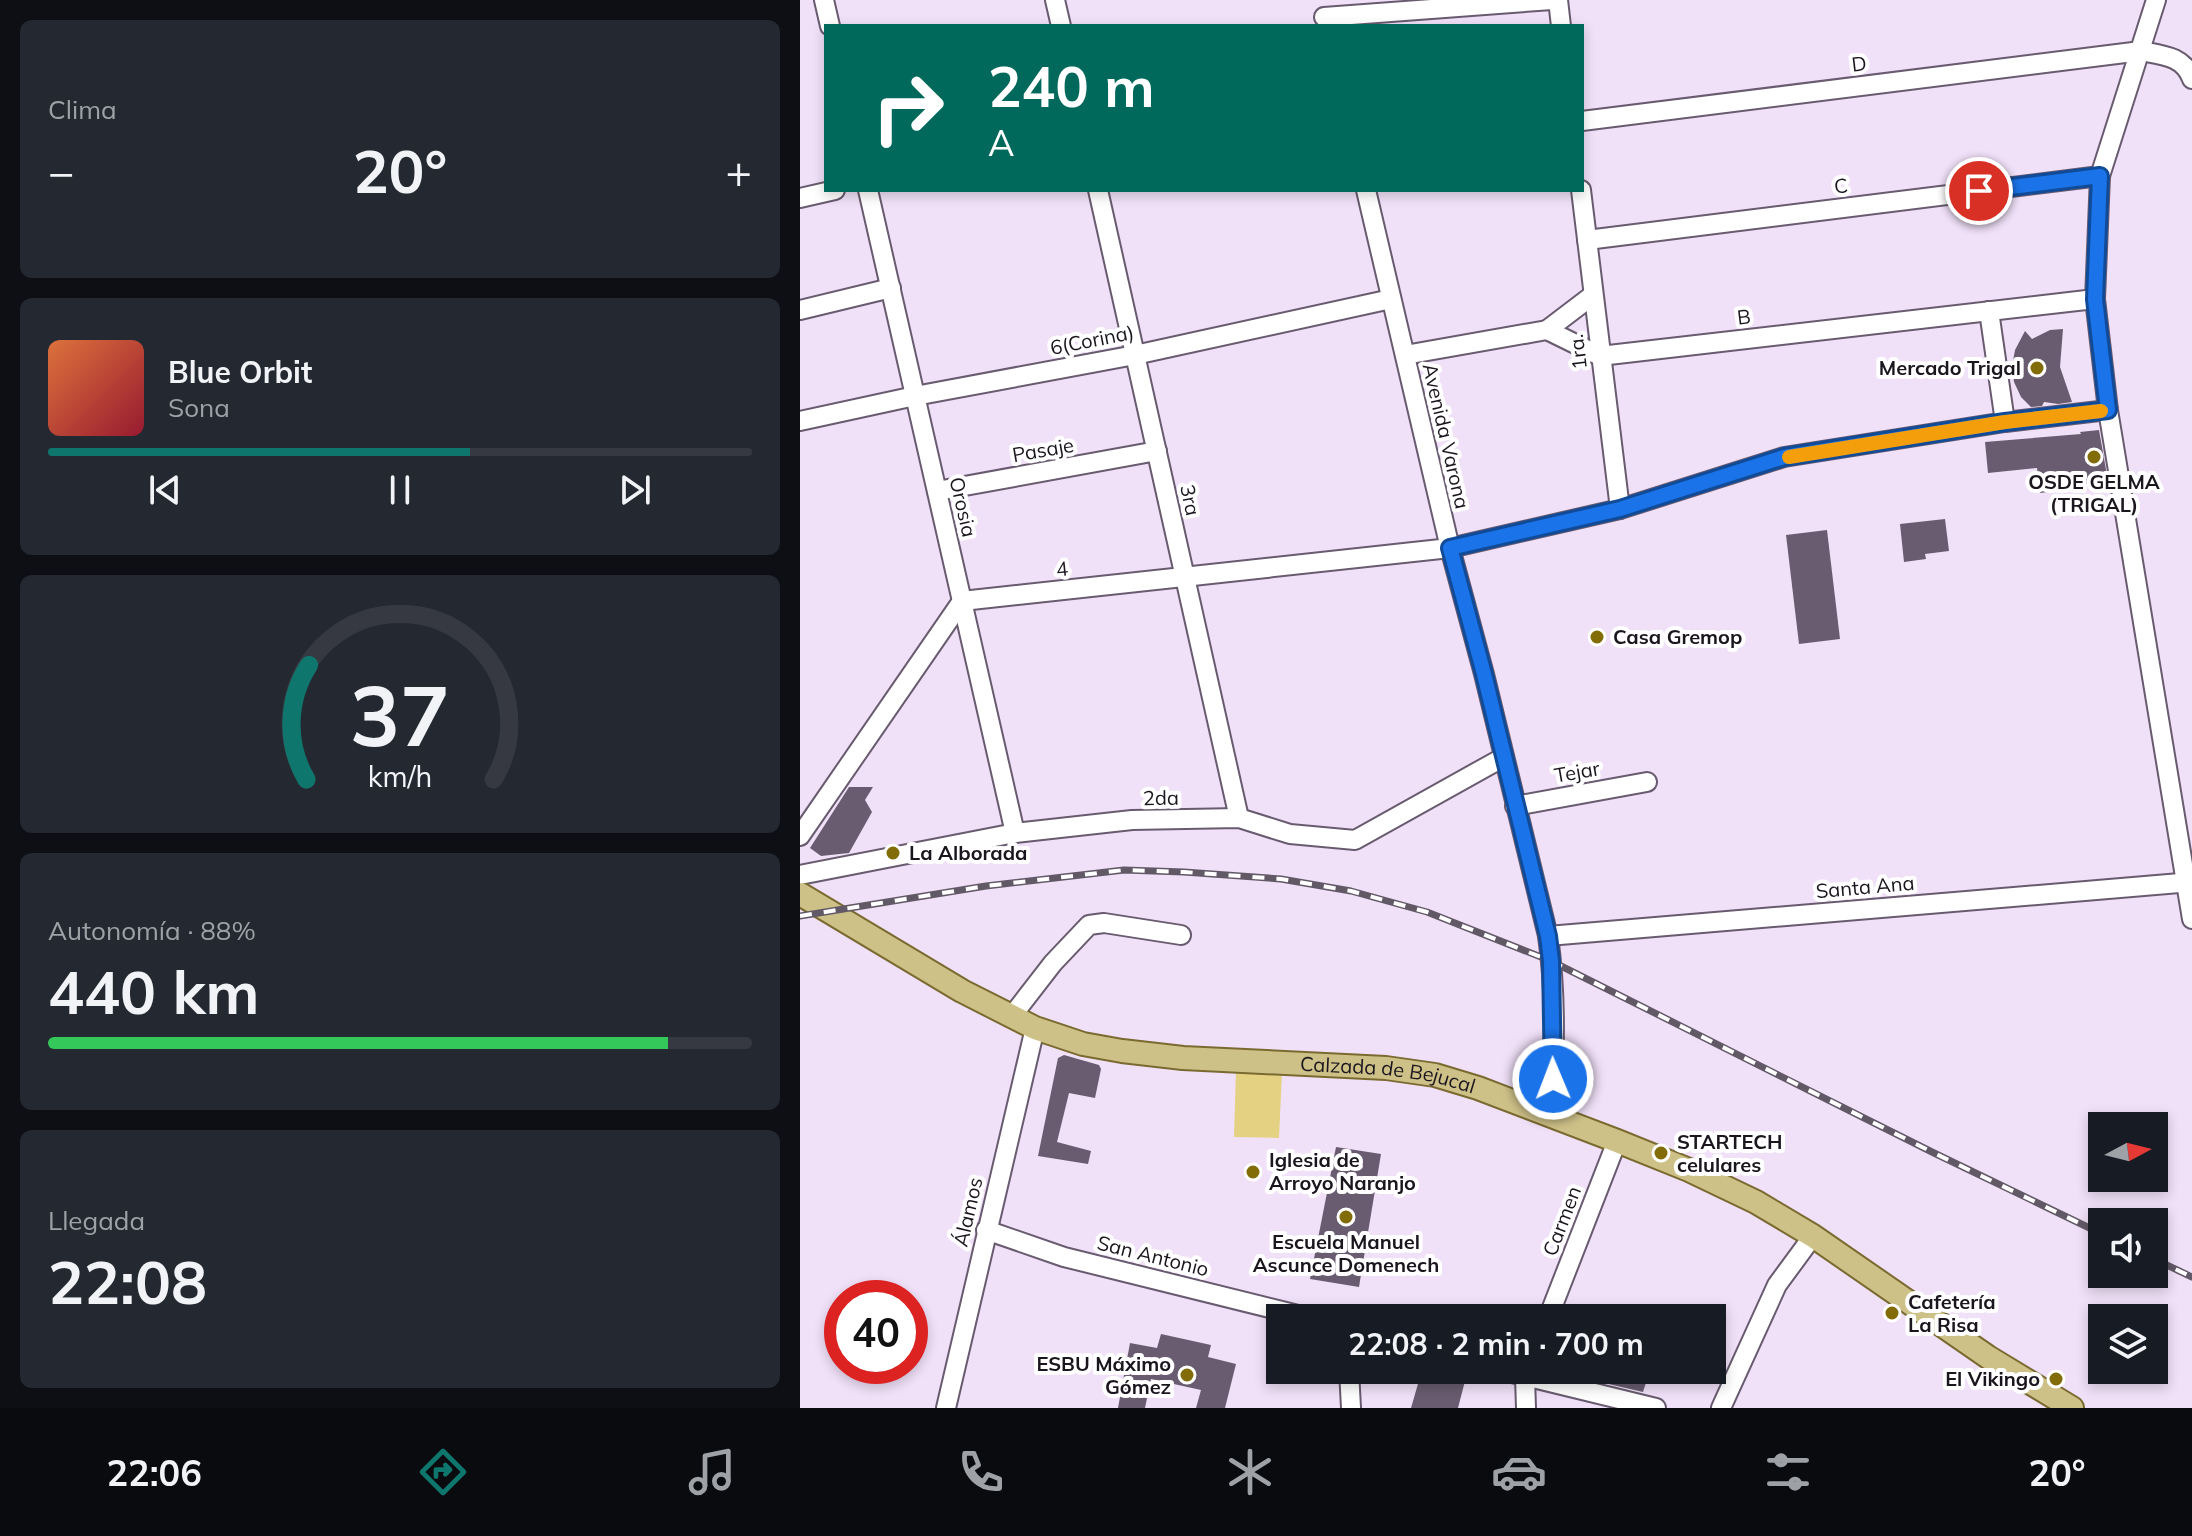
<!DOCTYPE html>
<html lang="es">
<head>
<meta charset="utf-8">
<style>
  body { margin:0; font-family:Mulish,sans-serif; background:#242831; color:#f1f3f6; height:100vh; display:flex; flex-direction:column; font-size:30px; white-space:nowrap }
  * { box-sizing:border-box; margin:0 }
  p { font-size:26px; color:#9ea1a6 }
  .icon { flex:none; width:44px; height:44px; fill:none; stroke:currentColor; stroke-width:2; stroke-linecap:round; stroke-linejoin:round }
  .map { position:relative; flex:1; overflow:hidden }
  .details { display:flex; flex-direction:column; gap:20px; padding:20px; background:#0d0f14; width:800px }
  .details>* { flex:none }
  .top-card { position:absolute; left:24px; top:24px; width:760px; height:168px; border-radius:0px; box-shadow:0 4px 12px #0003; background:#00695c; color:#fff; overflow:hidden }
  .needle { width:52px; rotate:83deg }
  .buttons { position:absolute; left:1288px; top:1112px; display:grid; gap:16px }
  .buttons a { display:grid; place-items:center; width:80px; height:80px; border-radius:0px; background:#171b24; box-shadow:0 4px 12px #0003; font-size:40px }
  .speed { position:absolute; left:24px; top:1280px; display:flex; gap:16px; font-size:40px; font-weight:700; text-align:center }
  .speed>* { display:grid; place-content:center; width:104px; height:104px; border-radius:50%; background:#171b24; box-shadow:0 4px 12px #0003; line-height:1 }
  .speed .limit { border:12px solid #d22; background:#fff; color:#111 }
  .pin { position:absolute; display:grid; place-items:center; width:68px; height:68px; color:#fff; margin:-34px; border:4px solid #fff; border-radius:50%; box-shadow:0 2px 8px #0007 }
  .me { position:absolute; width:88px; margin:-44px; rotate:359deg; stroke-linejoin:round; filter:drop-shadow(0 0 6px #0008) }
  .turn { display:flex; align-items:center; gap:28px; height:168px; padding:0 32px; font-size:36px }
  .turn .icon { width:104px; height:104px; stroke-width:2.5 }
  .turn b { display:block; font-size:56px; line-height:68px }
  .big { font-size:60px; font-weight:700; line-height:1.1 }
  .details .widget { flex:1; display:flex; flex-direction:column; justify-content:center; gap:12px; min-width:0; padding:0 28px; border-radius:12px; background:#242831 }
  .details .dial { align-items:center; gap:0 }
  .dial svg { height:208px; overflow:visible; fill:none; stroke:#363941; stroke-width:7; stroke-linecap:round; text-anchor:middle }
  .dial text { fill:#f1f3f6; stroke:none }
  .song { display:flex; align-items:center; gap:24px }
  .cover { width:96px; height:96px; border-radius:12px; background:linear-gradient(135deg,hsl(20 70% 55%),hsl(350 70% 35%)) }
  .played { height:8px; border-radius:4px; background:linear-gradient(90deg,#0f766e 60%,#363941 60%) }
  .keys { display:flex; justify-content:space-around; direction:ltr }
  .heat { display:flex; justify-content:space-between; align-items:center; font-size:44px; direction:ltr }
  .charge { height:12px; border-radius:6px; background:linear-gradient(90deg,#34c759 88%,#363941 0) }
  .trip { position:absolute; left:466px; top:1304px; width:460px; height:80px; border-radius:0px; background:#171b24; box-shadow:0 4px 12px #0003; font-weight:700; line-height:80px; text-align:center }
  .menu { display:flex; height:128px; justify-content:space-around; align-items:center; background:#090b0e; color:#9ea1a6 }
  .menu .icon { width:56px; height:56px }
  .menu .active { color:#0f766e }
  .menu b { font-size:36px; color:#f1f3f6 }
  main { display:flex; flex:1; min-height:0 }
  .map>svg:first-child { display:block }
  .green { fill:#e5d182 }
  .building { fill:#695c70 }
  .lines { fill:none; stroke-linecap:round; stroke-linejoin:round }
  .minor-casing { stroke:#685b6f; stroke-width:22 }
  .major-casing { stroke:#7a6a30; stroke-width:26 }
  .minor { stroke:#fff; stroke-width:18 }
  .major { stroke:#cec188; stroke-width:22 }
  .rail-casing { stroke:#625967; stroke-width:7 }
  .rail { stroke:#fff; stroke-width:4; stroke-dasharray:12; stroke-linecap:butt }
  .route-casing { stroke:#114b97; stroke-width:20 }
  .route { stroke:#1a73e8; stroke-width:14 }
  .slow { stroke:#f59e0b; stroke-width:14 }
  .poi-dot { fill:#816c07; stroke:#fff; stroke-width:3 }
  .labels { text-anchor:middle; stroke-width:8; stroke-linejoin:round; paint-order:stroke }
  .street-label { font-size:20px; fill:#1b161e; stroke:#fff }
  .poi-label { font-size:20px; font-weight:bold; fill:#1b161e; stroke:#fff; text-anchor:start }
</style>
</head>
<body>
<main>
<section class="details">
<div class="widget"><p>Clima</p>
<div class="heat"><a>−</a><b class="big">20°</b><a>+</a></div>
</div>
<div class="widget">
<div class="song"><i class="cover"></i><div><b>Blue Orbit</b><p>Sona</p></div></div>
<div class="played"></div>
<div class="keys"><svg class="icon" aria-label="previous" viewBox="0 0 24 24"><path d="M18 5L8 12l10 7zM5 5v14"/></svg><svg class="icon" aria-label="pause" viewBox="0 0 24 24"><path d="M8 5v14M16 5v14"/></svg><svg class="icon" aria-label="next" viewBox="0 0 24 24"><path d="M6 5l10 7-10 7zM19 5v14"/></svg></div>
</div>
<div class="widget dial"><svg viewBox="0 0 100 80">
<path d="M14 69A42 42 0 1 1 86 69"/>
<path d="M14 69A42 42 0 0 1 15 25" stroke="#0f766e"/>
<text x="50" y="56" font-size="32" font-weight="700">37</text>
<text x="50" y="72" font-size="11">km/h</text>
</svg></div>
<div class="widget"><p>Autonomía · 88%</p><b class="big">440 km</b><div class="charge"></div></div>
<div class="widget"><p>Llegada</p><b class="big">22:08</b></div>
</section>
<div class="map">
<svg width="1392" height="1408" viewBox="0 0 1392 1408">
  <rect width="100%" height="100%" fill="#f0e0f8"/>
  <polygon class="green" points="436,1070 482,1072 479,1138 434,1137"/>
  <g class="building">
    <polygon points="1263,329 1260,367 1272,402 1258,404 1244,402 1242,406 1231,407 1221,397 1214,382 1212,366 1215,350 1225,331 1232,339 1250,330"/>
    <polygon points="1299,430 1308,481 1277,485 1277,488 1240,493 1237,468 1188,473 1185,442 1281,434 1280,432"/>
    <polygon points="1145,519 1149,551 1125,554 1126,559 1104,562 1100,524"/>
    <polygon points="1027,530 1040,639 999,644 986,535"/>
    <polygon points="49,787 73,787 65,800 72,812 49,853 21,856 10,848"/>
    <polygon points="264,1055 299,1065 301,1069 295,1098 269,1093 257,1142 291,1151 288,1164 238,1156 258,1058"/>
    <polygon points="536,1147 581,1154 559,1287 510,1279"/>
    <polygon points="361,1334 411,1345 408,1357 436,1364 425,1408 396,1408 401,1390 351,1379 345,1408 318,1408 330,1343 357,1348"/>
    <polygon points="483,1370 537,1370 537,1380 484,1384"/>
    <polygon points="622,1370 630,1370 665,1381 658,1408 611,1408"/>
    <polygon points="757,1370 850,1370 843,1392 757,1372"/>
  </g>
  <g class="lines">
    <defs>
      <g id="minor">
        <polyline points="24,0 30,26"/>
        <polyline points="255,0 261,26"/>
        <polyline points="758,0 761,26"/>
        <polyline points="1356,0 1300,176 1295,299 1308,410 1392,919"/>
        <polyline points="524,17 752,0"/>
        <path d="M782,121L1341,51C1362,55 1384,56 1392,79"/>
        <polyline points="68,190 215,833"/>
        <polyline points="298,190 439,818"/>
        <path d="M566,190L650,548L684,674L748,936C756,993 755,1057 750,1115"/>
        <polyline points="781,190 820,509"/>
        <polyline points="0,198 35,190"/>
        <polyline points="787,240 1300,176"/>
        <polyline points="0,310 91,288"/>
        <polyline points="1189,311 1205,422"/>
        <polyline points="747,330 793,295"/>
        <polyline points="605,355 747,330 800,356 1295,299"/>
        <polyline points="0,421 115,396 335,355 591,299"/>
        <polyline points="137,491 357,451"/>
        <polyline points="715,806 847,782"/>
        <polyline points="0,836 162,601 650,548 820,509 984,457 1205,422 1308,410"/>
        <polyline points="0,875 215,833 332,820 439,818 490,834 555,840 704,757"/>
        <polyline points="748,936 1392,882"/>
        <polyline points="212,1016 253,963 289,925 304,923 381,935"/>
        <polyline points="186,1230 264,1257 510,1318"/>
        <polyline points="748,1318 817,1141"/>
        <polyline points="549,1370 551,1408"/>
        <polyline points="700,1370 856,1408"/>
        <polyline points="146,1408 235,1028"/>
        <polyline points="726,1408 725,1377 727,1370"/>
        <polyline points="921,1408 977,1285 1013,1236"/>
      </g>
      <g id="major">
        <path id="s1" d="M0,894L162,991L235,1028L283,1044L322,1051L383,1058L586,1068L635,1075L678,1088L817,1141L889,1170L956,1202L1013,1236L1188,1357L1272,1408"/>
      </g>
    </defs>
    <use href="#minor" class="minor-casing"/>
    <use href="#major" class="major-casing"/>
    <use href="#minor" class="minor"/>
    <use href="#major" class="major"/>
    <defs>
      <g id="rail">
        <polyline points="0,916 186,886 324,870 384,872 481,879 551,891 627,912 751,961 1134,1153 1302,1234"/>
        <polyline points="1354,1259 1392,1277"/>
      </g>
    </defs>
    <use href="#rail" class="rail-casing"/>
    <use href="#rail" class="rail"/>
  </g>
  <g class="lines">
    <defs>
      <polyline id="route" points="753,1079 751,961 748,936 684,674 650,548 820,509 984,457 1205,422 1308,410 1295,299 1300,176 1179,191"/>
    </defs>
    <use href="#route" class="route-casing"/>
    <use href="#route" class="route"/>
    <polyline class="slow" points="989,457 1205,422 1301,411"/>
  </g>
  <g class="poi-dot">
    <circle cx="1237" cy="368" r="8"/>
    <circle cx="1294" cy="457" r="8"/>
    <circle cx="797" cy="637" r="8"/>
    <circle cx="93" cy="853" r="8"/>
    <circle cx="861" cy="1153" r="8"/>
    <circle cx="453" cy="1172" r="8"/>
    <circle cx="546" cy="1217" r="8"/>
    <circle cx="1092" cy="1313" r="8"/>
    <circle cx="387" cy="1375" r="8"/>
    <circle cx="1256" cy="1379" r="8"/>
  </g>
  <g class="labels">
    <g class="street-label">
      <text transform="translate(1059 64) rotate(-7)" y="7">D</text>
      <text transform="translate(1041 186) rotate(-7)" y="7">C</text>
      <text transform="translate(944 317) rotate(-7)" y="7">B</text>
      <text transform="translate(292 340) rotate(-11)" y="7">6(Corina)</text>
      <text transform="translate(778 352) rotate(-97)" y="7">1ra.</text>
      <text transform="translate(646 436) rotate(77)" y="7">Avenida Varona</text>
      <text transform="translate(243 450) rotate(-10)" y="7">Pasaje</text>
      <text transform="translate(390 500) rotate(78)" y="7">3ra</text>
      <text transform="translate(163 507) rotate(77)" y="7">Orosia</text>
      <text transform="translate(262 569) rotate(-6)" y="7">4</text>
      <text transform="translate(777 772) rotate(-10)" y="7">Tejar</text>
      <text transform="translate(361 798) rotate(-1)" y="7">2da</text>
      <text transform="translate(1065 887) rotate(-5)" y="7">Santa Ana</text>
      <text dy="7" stroke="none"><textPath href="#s1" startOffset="628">Calzada de Bejucal</textPath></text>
      <text transform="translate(168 1212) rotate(-77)" y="7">Álamos</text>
      <text transform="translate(762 1221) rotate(-69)" y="7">Carmen</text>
      <text transform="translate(353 1256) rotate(14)" y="7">San Antonio</text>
    </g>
    <g class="poi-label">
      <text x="1221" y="375" text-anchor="end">Mercado Trigal</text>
      <text x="1294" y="489" text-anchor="middle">OSDE GELMA<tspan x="1294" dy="23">(TRIGAL)</tspan></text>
      <text x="813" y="644">Casa Gremop</text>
      <text x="109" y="860">La Alborada</text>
      <text x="877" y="1149">STARTECH<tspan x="877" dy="23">celulares</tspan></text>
      <text x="469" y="1167">Iglesia de<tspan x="469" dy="23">Arroyo Naranjo</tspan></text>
      <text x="546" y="1249" text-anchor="middle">Escuela Manuel<tspan x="546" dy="23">Ascunce Domenech</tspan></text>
      <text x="1108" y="1309">Cafetería<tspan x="1108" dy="23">La Risa</tspan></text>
      <text x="371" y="1371" text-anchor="end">ESBU Máximo<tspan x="371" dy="23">Gómez</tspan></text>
      <text x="1240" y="1386" text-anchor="end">El Vikingo</text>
    </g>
  </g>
</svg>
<div class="buttons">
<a><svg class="needle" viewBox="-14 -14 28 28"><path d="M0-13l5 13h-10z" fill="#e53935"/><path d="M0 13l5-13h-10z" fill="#9ea1a6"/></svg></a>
<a><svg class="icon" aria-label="sound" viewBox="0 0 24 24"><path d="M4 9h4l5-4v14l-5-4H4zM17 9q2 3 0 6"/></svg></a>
<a><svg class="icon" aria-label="layers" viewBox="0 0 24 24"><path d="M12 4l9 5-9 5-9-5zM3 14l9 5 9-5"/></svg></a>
</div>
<div class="speed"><div class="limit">40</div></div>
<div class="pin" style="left:1179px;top:191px;background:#d93025"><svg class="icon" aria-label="arrive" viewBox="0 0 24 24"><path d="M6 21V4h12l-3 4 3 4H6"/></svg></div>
<svg class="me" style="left:753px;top:1079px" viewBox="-20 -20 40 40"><circle r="17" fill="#1a73e8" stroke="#fff" stroke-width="3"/><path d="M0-11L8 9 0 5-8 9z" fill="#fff"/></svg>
<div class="trip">22:08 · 2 min · 700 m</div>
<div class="top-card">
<div class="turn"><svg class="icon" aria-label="right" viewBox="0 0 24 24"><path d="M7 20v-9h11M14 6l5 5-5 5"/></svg><div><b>240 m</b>A</div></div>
</div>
</div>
</main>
<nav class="menu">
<b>22:06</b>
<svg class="icon active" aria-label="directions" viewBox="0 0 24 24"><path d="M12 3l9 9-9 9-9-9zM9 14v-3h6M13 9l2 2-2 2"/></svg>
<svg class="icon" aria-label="music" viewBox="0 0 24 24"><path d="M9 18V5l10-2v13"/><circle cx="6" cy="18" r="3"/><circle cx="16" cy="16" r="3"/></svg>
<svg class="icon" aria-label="phone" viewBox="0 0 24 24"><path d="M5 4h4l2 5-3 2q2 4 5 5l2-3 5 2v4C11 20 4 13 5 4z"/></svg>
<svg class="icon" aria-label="climate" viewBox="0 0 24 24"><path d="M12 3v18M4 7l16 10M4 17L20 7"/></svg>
<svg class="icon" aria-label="car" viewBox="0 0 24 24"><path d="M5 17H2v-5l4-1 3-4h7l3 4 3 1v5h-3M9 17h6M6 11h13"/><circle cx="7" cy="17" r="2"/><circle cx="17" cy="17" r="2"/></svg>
<svg class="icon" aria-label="filters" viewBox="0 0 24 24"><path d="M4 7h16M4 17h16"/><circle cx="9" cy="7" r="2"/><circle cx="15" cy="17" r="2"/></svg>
<b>20°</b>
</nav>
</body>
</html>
